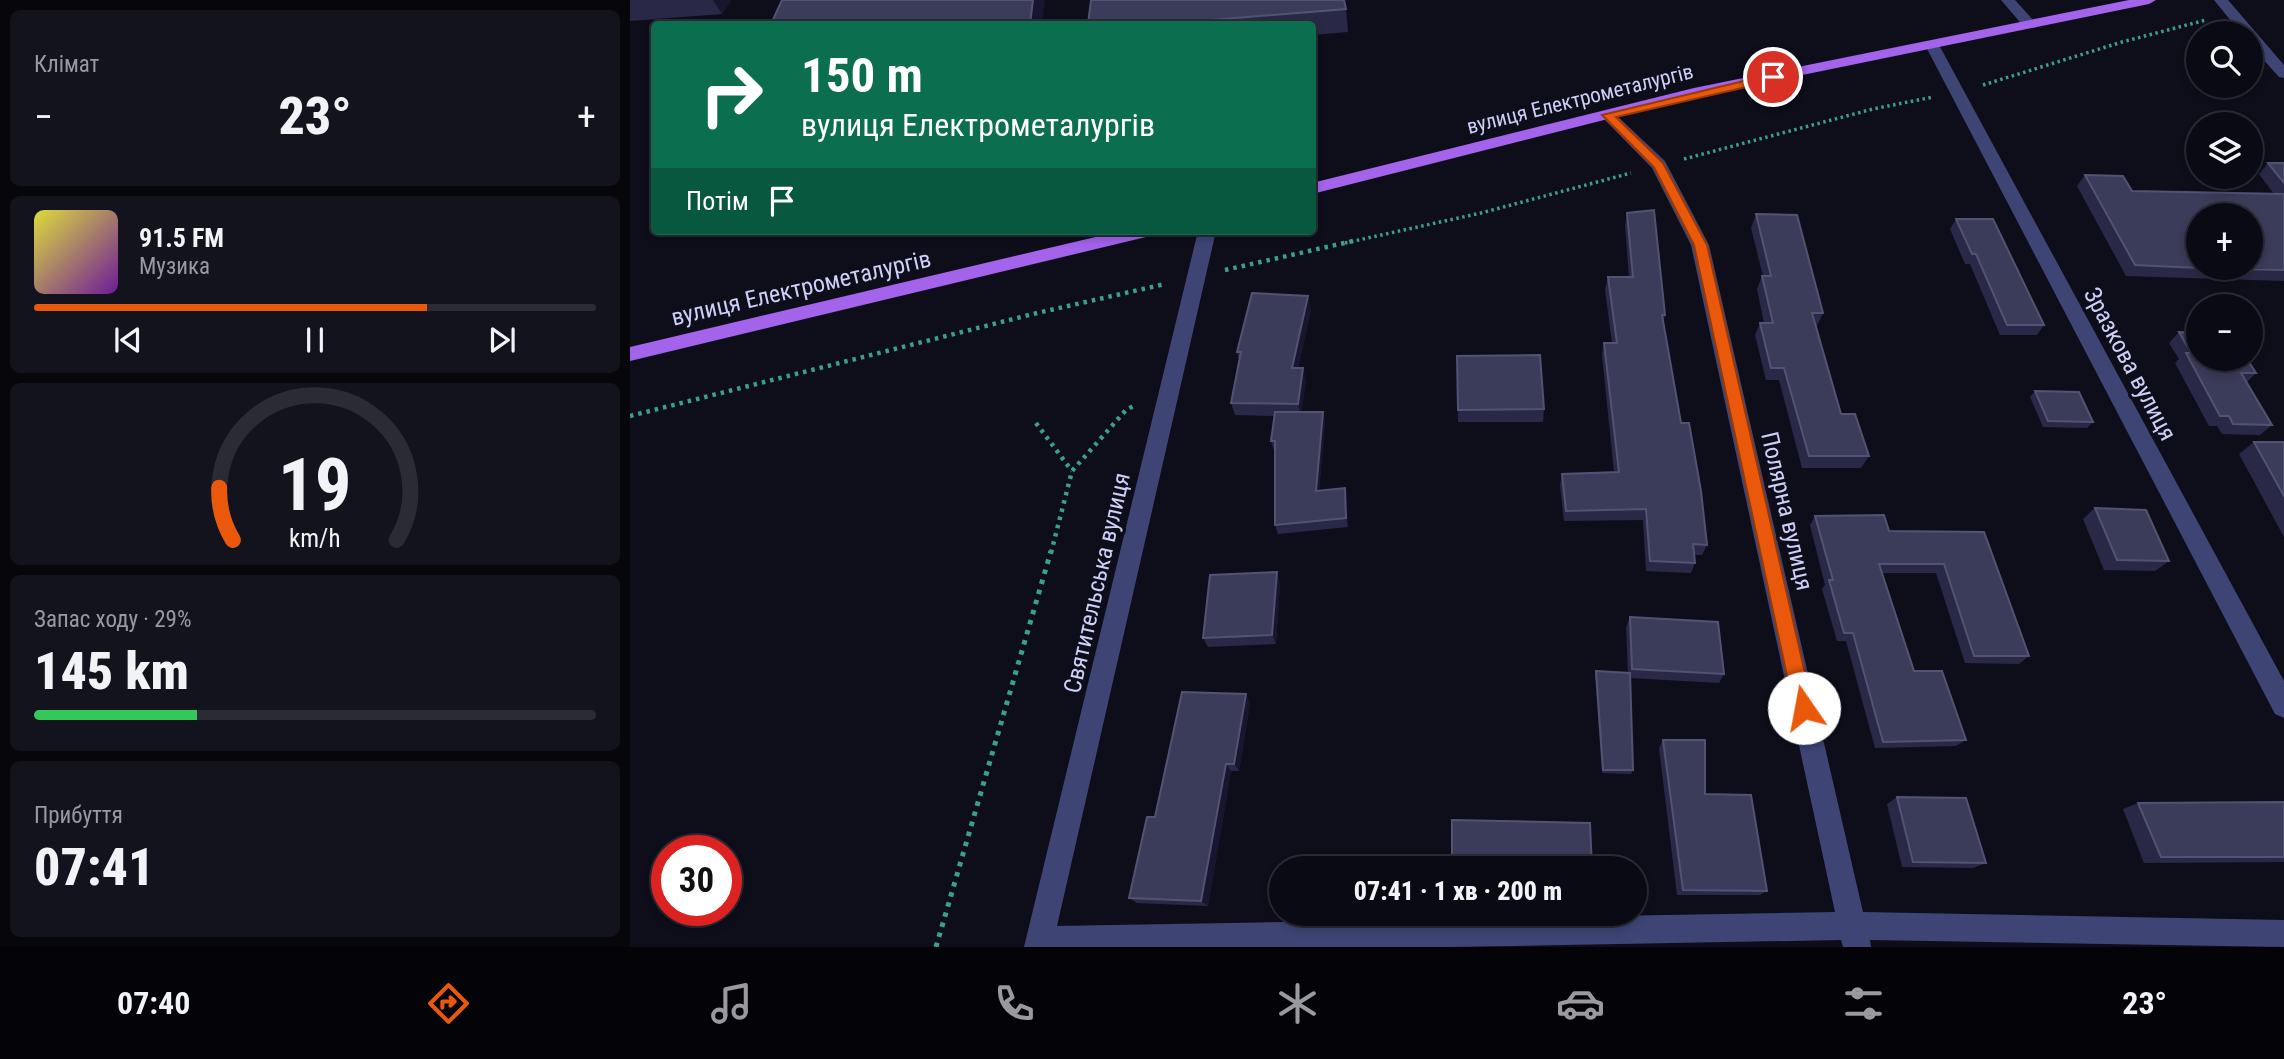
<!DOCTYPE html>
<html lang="uk">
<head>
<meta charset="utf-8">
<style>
  body { margin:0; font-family:"Roboto Condensed",sans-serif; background:#13131d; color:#f1f3f6; height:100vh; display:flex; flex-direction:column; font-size:26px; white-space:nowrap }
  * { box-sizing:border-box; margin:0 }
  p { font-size:23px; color:#999aa0 }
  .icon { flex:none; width:38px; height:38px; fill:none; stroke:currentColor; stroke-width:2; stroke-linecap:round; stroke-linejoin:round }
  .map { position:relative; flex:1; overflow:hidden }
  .drawer { display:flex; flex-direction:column; gap:10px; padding:10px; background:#06060b; width:630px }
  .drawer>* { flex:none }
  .top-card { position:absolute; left:21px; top:21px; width:665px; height:214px; border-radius:7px; box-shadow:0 4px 10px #0003,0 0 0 2px #2a2b34; background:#0b6e4f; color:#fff; overflow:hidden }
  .tools { position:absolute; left:1556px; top:21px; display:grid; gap:14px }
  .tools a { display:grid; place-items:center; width:77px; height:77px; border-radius:50%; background:#0a0a14; box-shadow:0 4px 10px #0003,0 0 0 2px #2a2b34; font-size:35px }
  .speed { position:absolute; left:21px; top:835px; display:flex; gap:14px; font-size:35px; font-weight:700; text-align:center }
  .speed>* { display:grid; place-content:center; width:91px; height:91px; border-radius:50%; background:#0a0a14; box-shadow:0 4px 10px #0003,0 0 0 2px #2a2b34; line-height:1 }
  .speed .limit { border:10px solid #d22; background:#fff; color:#111 }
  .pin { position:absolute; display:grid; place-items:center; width:60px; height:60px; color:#fff; margin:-30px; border:4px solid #fff; border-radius:50%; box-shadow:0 2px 7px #0007 }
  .me { position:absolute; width:77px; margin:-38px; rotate:348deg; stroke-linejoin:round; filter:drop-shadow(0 0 5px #0008) }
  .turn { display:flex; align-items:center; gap:24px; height:147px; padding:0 35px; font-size:32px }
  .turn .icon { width:91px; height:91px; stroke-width:2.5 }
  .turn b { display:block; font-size:49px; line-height:60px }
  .then { display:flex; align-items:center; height:66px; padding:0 35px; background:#0003; gap:14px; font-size:26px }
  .big { font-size:52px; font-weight:800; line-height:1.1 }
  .drawer .widget { flex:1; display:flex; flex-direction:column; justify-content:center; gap:10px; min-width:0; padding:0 24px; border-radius:10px; background:#13131d }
  .drawer .dial { align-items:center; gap:0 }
  .dial svg { height:182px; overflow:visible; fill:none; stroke:#2a2b34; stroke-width:7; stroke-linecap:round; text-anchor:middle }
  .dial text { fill:#f1f3f6; stroke:none }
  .song { display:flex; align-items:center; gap:21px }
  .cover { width:84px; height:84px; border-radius:10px; background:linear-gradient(135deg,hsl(60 70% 55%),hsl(280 70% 35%)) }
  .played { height:7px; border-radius:4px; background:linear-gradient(90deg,#ea580c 70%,#2a2b34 70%) }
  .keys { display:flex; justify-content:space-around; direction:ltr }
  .heat { display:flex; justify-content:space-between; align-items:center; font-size:38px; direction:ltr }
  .charge { height:10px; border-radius:5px; background:linear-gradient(90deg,#34c759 29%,#2a2b34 0) }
  .trip { position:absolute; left:639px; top:856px; width:378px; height:70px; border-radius:35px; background:#0a0a14; box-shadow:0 4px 10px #0003,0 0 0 2px #2a2b34; font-weight:800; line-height:70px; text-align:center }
  .dock { display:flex; height:112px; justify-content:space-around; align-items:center; background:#040408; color:#999aa0 }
  .dock .icon { width:49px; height:49px }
  .dock .on { color:#ea580c }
  .dock b { font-size:32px; color:#f1f3f6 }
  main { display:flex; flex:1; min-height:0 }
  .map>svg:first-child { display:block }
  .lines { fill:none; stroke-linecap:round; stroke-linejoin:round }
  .path-far2 { stroke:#3ba08a; stroke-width:3.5; stroke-dasharray:2.5 3.5; stroke-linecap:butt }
  .path-far1 { stroke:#3ba08a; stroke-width:4.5; stroke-dasharray:3.5 5; stroke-linecap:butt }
  .path { stroke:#3ba08a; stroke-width:5; stroke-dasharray:4.5 6; stroke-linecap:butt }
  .minor { fill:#3e4575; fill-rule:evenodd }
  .major { fill:#a363eb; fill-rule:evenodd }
  .wall { fill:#292947 }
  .shaded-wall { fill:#17162e }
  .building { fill:#3b3b5a; stroke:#525273; stroke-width:2 }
  .route { fill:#ea580c; stroke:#983908; stroke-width:2 }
  .labels { text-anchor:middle; stroke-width:7; stroke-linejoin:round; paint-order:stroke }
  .far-street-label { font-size:21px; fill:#ced0f9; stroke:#0e0e1b }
  .street-label { font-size:24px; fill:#ced0f9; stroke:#0e0e1b }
</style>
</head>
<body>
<main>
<section class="drawer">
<div class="widget"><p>Клімат</p>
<div class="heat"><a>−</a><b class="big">23°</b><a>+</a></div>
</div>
<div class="widget">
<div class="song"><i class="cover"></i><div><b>91.5 FM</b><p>Музика</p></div></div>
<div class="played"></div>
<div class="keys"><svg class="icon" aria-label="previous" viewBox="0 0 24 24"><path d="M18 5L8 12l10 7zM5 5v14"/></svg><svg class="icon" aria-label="pause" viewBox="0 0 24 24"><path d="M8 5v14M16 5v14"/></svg><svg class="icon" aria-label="next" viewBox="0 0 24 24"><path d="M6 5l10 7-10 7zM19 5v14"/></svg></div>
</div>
<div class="widget dial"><svg viewBox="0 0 100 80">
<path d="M14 69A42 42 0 1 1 86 69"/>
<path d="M14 69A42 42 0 0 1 8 46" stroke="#ea580c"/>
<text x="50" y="56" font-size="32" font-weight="700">19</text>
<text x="50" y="72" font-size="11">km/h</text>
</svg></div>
<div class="widget"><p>Запас ходу · 29%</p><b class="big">145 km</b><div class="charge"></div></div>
<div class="widget"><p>Прибуття</p><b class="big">07:41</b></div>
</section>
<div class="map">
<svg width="1654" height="947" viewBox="0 0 1654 947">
  <rect width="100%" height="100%" fill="#0e0e1b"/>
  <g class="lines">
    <g class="path-far2">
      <polyline points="1353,85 1492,42 1576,20"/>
      <polyline points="1054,159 1243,109 1303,97"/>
      <polyline points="715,243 851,213 1001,173"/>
    </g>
    <g class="path-far1">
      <polyline points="595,270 723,241"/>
      <polyline points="0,416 407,313 535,284"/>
      <polyline points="406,423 442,471"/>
      <polyline points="421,553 442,471 496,410 505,405"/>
    </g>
    <polyline class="path" points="306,947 421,551"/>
    <g class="minor">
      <polygon points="1371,0 1385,0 1405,22 1405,28 1395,28"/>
      <polygon points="1584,0 1598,0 1654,65 1654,78 1649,77 1620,45 1620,33 1611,33"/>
      <polygon points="1302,41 1309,45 1654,681 1654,718 1645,714 1295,45"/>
      <polygon points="978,110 983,112 1035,161 1079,245 1233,912 1654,920 1654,947 1240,940 1241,947 1213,947 1211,940 820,947 394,947 568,231 586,231 427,926 1205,912 1061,245 1022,168 970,115"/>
    </g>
    <g class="major">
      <polygon points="1499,0 1526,0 1519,4 1065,97 682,194 682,183 1064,88"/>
      <polygon points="491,231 525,231 516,237 0,361 0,347"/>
    </g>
  </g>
  <g class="wall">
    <polygon points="0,0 101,0 92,14 0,21"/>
    <polygon points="716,9 718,32 682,35 682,24 458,24"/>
    <polygon points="1638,163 1654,163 1654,281 1496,276 1447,186 1455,175 1502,191 1644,194 1629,174"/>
    <polygon points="997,213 1035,315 1033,323 1051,423 1077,545 1072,555 1065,555 1065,563 1061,573 1016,571 1013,520 934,521 930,485 932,474 984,472 972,355 974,343 982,343 975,290 978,277 999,277 995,226"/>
    <polygon points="1126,214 1193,313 1187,326 1186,326 1211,414 1239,456 1231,468 1172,468 1149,380 1136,380 1125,335 1130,323 1134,323 1127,289 1132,276 1133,276 1121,228"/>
    <polygon points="1326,219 1414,325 1407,335 1370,335 1340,264 1335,264 1320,229"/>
    <polygon points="681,309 668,368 676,380 671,412 695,421 689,491 715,488 716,498 718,527 648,534 645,525 645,451 644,451 641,441 645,416 605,415 601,403 609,360 607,352"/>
    <polygon points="1549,332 1626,373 1617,382 1642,425 1630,435 1592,434 1587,426 1579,426 1545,363 1549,359 1539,343"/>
    <polygon points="827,356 914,409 913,422 828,422"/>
    <polygon points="1405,391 1463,422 1457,428 1413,427 1400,397"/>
    <polygon points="1624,442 1654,442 1654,537 1609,454"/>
    <polygon points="1465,508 1539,561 1525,571 1474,570 1453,519"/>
    <polygon points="1185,516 1259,531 1354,532 1399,656 1389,664 1335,663 1306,573 1251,573 1284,671 1336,740 1326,746 1245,748 1216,641 1207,641 1192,589 1195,585 1180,525"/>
    <polygon points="650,583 646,644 578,647 573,638"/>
    <polygon points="1000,617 1094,674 1089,683 1000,678 1003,770 1001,774 972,773 965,675 966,671 998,673 996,627"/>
    <polygon points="620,703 609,771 601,771 578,906 507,903 499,898 525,817"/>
    <polygon points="1033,740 1075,794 1137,891 1130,895 1047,895 1029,748"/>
    <polygon points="1267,797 1356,863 1343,868 1272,867 1257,804"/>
    <polygon points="1654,802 1654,862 1514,863 1493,809 1508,803"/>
  </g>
  <g class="shaded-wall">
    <polygon points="83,0 101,0 92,14"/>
    <polygon points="403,0 415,0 412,24 400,24"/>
    <polygon points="678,296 681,309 665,380 662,368"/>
    <polygon points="673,368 676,380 671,417 668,404"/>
    <polygon points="693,412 695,421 688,500 686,491"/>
    <polygon points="715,488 716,498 718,527 716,518"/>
    <polygon points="647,572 650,583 646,644 642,635"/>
    <polygon points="616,694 620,703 609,771 604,764"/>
    <polygon points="596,764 601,771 578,906 571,901"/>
  </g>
  <g class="building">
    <polygon points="152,0 403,0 400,24 141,24"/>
    <polygon points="461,0 714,0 716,9 531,24 458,24"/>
    <polygon points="1638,163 1654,163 1654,183"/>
    <polygon points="1455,175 1493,176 1502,191 1654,194 1654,270 1572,268 1620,268 1620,215 1568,215 1568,268 1505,265"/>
    <polygon points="1024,210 1035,315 1032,315 1051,423 1059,423 1071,491 1077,545 1063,544 1065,563 1020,561 1016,509 936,511 932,474 989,472 974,343 987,343 978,277 1003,277 997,213"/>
    <polygon points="1126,214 1167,215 1193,313 1182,313 1211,414 1225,414 1239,456 1179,456 1154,368 1141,368 1130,323 1143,323 1132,276 1141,276"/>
    <polygon points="1326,219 1363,219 1414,325 1377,325 1346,254 1342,254"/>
    <polygon points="622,293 678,296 662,368 673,368 668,404 601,403 611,352 607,352"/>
    <polygon points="1549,332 1568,333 1568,359 1617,359 1626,373 1611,373 1642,425 1603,424 1599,416 1590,416 1556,353 1561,353"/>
    <polygon points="910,355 914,409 828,410 827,356"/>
    <polygon points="1405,391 1449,392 1463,422 1418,421"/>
    <polygon points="645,412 693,412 686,491 715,488 716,518 645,525 645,441 641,441"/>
    <polygon points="1624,442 1654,442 1654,496"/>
    <polygon points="1465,508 1516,510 1539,561 1487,560"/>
    <polygon points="1254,515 1259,531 1354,532 1399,656 1344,656 1314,564 1249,564 1284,671 1312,671 1336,740 1253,742 1223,633 1214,633 1199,580 1203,580 1185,516"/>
    <polygon points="647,572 642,635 573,638 580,575"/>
    <polygon points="1000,617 1088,622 1094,674 1002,669"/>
    <polygon points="966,671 1000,673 1003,770 973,770"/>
    <polygon points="552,692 616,694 604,764 596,764 571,901 499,898 517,817 525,817"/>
    <polygon points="1033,740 1075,740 1075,794 1121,795 1137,891 1053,890"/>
    <polygon points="1267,797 1336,798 1356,863 1283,862"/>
    <polygon points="1654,802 1654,857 1531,857 1508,803"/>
    <polygon points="822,820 960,823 962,868 822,868"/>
  </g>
  <polygon class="route" points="1143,74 1147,75 1147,80 986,117 1033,163 1077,245 1183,708 1180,715 1174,717 1167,715 1164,708 1064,245 1024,167 972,115"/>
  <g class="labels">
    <g class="far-street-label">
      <text transform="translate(950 99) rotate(-14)" y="7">вулиця Електрометалургів</text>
    </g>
    <g class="street-label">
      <text transform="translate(171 288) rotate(-13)" y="8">вулиця Електрометалургів</text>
      <text transform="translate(1500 364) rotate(62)" y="8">Зразкова вулиця</text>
      <text transform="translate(1157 511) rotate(77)" y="8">Полярна вулиця</text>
      <text transform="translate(467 583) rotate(-77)" y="8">Святительська вулиця</text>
    </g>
  </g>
</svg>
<div class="tools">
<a><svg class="icon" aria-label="search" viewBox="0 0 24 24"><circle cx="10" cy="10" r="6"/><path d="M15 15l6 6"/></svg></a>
<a><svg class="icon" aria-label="layers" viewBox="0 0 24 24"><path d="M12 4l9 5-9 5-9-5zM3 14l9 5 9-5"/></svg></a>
<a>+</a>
<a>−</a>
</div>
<div class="speed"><div class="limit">30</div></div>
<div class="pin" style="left:1143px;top:77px;background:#d93025"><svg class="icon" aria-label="arrive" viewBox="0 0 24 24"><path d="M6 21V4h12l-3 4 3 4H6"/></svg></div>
<svg class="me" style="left:1174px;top:708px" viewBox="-20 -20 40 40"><circle r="19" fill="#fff"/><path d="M0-13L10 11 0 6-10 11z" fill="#ea580c"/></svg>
<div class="trip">07:41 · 1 хв · 200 m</div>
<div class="top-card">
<div class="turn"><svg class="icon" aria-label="right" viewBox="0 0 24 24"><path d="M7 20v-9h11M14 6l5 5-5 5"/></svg><div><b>150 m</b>вулиця Електрометалургів</div></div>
<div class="then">Потім<svg class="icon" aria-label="arrive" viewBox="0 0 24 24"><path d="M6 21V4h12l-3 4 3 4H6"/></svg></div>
</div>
</div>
</main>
<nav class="dock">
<b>07:40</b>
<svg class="icon on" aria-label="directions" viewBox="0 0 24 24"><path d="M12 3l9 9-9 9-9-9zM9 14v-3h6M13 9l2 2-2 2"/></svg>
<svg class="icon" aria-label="music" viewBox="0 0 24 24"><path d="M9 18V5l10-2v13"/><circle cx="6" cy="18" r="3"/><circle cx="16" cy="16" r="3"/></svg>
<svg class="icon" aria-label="phone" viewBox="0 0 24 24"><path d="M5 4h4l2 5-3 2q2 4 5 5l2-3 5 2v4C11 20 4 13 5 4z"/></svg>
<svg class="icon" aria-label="climate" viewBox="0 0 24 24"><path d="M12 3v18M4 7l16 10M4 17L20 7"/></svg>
<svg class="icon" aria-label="car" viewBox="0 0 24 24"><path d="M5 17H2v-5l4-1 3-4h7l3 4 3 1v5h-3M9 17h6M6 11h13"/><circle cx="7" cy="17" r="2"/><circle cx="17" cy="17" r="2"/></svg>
<svg class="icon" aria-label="filters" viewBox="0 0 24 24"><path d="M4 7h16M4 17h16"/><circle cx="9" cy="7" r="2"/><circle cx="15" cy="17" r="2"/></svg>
<b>23°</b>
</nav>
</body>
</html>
